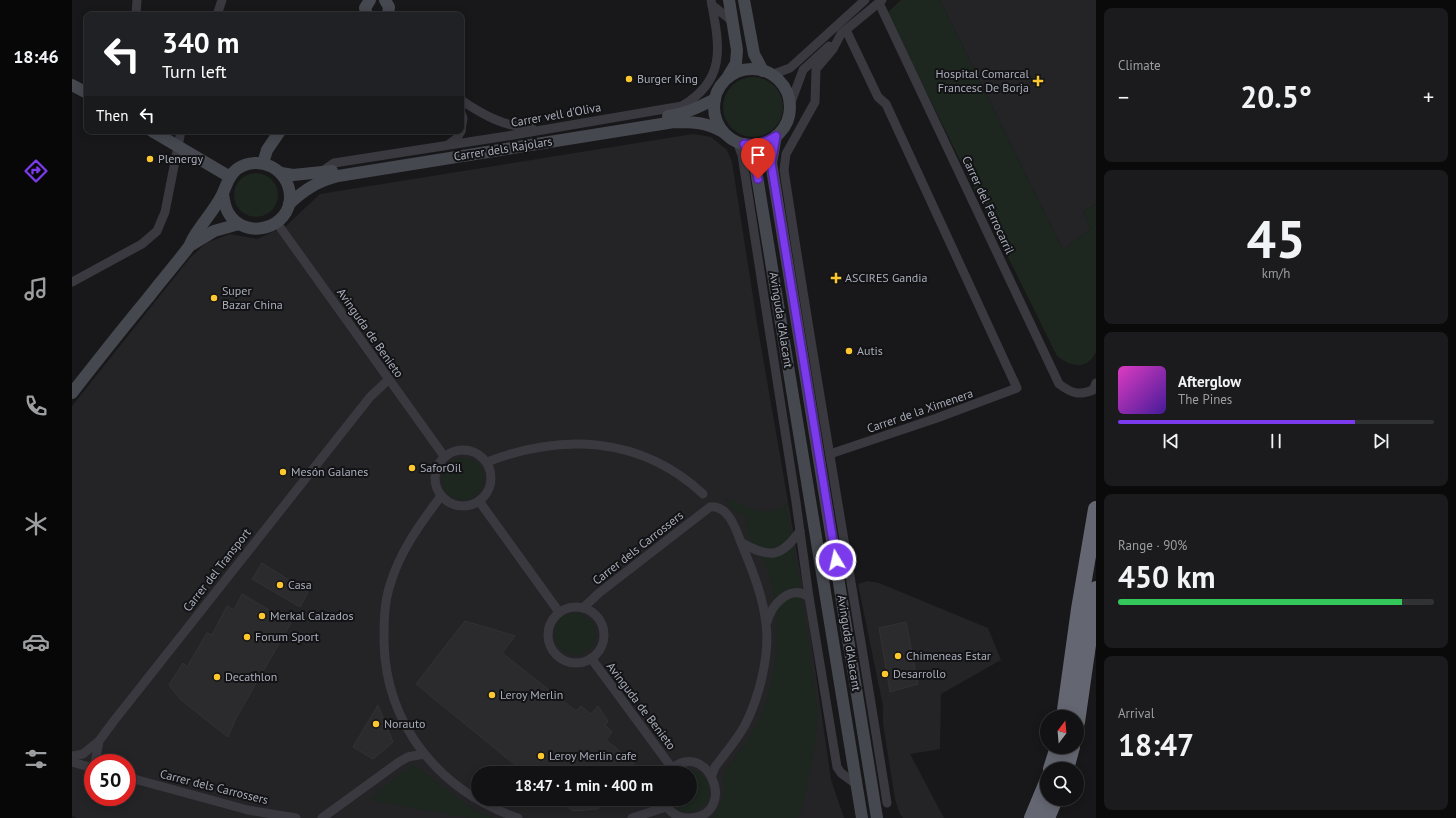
<!DOCTYPE html>
<html lang="en">
<head>
<meta charset="utf-8">
<style>
  body { margin:0; font-family:"PT Sans",sans-serif; background:#1b1b1d; color:#f1f3f6; height:100vh; display:flex; flex-direction:column; font-size:15px; white-space:nowrap }
  * { box-sizing:border-box; margin:0 }
  p { font-size:13px; color:#9c9ea0 }
  .icon { flex:none; width:22px; height:22px; fill:none; stroke:currentColor; stroke-width:2; stroke-linecap:round; stroke-linejoin:round }
  .map { position:relative; flex:1; overflow:hidden }
  .sheet { display:flex; flex-direction:column; gap:8px; padding:8px; background:#0a0a0b; width:360px }
  .sheet>* { flex:none }
  .hud { position:absolute; left:12px; top:12px; width:380px; height:122px; border-radius:8px; box-shadow:0 2px 10px #0003,0 0 0 1px #313234; background:#202124; color:#fff; overflow:hidden }
  .needle { width:26px; rotate:16deg }
  .fabs { position:absolute; left:968px; top:710px; display:grid; gap:8px }
  .fabs a { display:grid; place-items:center; width:44px; height:44px; border-radius:50%; background:#121214; box-shadow:0 2px 10px #0003,0 0 0 1px #313234; font-size:20px }
  .speed { position:absolute; left:12px; top:754px; display:flex; gap:8px; font-size:20px; font-weight:700; text-align:center }
  .speed>* { display:grid; place-content:center; width:52px; height:52px; border-radius:50%; background:#121214; box-shadow:0 2px 10px #0003,0 0 0 1px #313234; line-height:1 }
  .speed .limit { border:6px solid #d22; background:#fff; color:#111 }
  .pin { position:absolute; display:grid; place-items:center; width:34px; height:34px; color:#fff; margin:-41px -17px; border-radius:50% 50% 50% 0; rotate:-45deg; box-shadow:0 0 4px #0007 }
  .pin .icon { rotate:45deg }
  .me { position:absolute; width:44px; margin:-22px; rotate:351deg; stroke-linejoin:round; filter:drop-shadow(0 0 3px #0008) }
  .turn { display:flex; align-items:center; gap:14px; height:84px; padding:0 12px; font-size:18px }
  .turn .icon { width:52px; height:52px; stroke-width:2.5 }
  .turn b { display:block; font-size:28px; line-height:34px }
  .then { display:flex; align-items:center; height:38px; padding:0 12px; background:#0003; gap:8px; font-size:15px }
  .big { font-size:30px; font-weight:600; line-height:1.1 }
  .sheet .tile { flex:1; display:flex; flex-direction:column; justify-content:center; gap:6px; min-width:0; padding:0 14px; border-radius:8px; background:#1b1b1d }
  .sheet .dial { align-items:center; gap:0 }
  .dial b { font-size:52px; line-height:1 }
  .song { display:flex; align-items:center; gap:12px }
  .cover { width:48px; height:48px; border-radius:6px; background:linear-gradient(135deg,hsl(310 70% 55%),hsl(260 70% 35%)) }
  .played { height:4px; border-radius:2px; background:linear-gradient(90deg,#7c3aed 75%,#313234 75%) }
  .keys { display:flex; justify-content:space-around; direction:ltr }
  .heat { display:flex; justify-content:space-between; align-items:center; font-size:22px; direction:ltr }
  .charge { height:6px; border-radius:3px; background:linear-gradient(90deg,#34c759 90%,#313234 0) }
  .trip { position:absolute; left:399px; top:766px; width:226px; height:40px; border-radius:20px; background:#121214; box-shadow:0 2px 10px #0003,0 0 0 1px #313234; font-weight:600; line-height:40px; text-align:center }
  main { display:flex; flex:1; min-height:0 }
  .dock { display:flex; flex-direction:column; width:72px; justify-content:space-around; align-items:center; background:#070708; color:#9c9ea0 }
  .dock .icon { width:28px; height:28px }
  .dock .on { color:#7c3aed }
  .dock b { font-size:18px; color:#f1f3f6 }
  .map>svg:first-child { display:block }
  .built { fill:#242427; fill-rule:evenodd }
  .green { fill:#1d261f }
  .building { fill:#2b2b2e; stroke:#323236 }
  .lines { fill:none; stroke-linecap:round; stroke-linejoin:round }
  .street { stroke:#39393f; stroke-width:9 }
  .secondary { stroke:#464850; stroke-width:12 }
  .highway { stroke:#646771; stroke-width:16 }
  .route-casing { stroke:#51269a; stroke-width:10 }
  .route { stroke:#7c3aed; stroke-width:7 }
  .poi-dot { fill:#fcc82e; stroke:#131315; stroke-width:1.5 }
  .labels { text-anchor:middle; stroke-width:4; stroke-linejoin:round; paint-order:stroke }
  .poi-label { font-size:12px; fill:#a9adbb; stroke:#131315; text-anchor:start }
  .street-label { font-size:12px; fill:#a9adbb; stroke:#131315 }
</style>
</head>
<body>
<main>
<nav class="dock">
<b>18:46</b>
<svg class="icon on" aria-label="directions" viewBox="0 0 24 24"><path d="M12 3l9 9-9 9-9-9zM9 14v-3h6M13 9l2 2-2 2"/></svg>
<svg class="icon" aria-label="music" viewBox="0 0 24 24"><path d="M9 18V5l10-2v13"/><circle cx="6" cy="18" r="3"/><circle cx="16" cy="16" r="3"/></svg>
<svg class="icon" aria-label="phone" viewBox="0 0 24 24"><path d="M5 4h4l2 5-3 2q2 4 5 5l2-3 5 2v4C11 20 4 13 5 4z"/></svg>
<svg class="icon" aria-label="climate" viewBox="0 0 24 24"><path d="M12 3v18M4 7l16 10M4 17L20 7"/></svg>
<svg class="icon" aria-label="car" viewBox="0 0 24 24"><path d="M5 17H2v-5l4-1 3-4h7l3 4 3 1v5h-3M9 17h6M6 11h13"/><circle cx="7" cy="17" r="2"/><circle cx="17" cy="17" r="2"/></svg>
<svg class="icon" aria-label="filters" viewBox="0 0 24 24"><path d="M4 7h16M4 17h16"/><circle cx="9" cy="7" r="2"/><circle cx="15" cy="17" r="2"/></svg>
</nav>
<div class="map">
<svg width="1024" height="818" viewBox="0 0 1024 818">
  <rect width="100%" height="100%" fill="#18181a"/>
  <g class="built">
    <polygon points="868,0 1024,0 1024,204 1011,212 1019,229 991,250"/>
    <path d="M621,134L639,137L655,150L660,162L686,329L734,605L759,780L772,818H6L0,816V406L118,258L134,243L158,234L185,239L214,226L248,194ZM21,763H55V797H21ZM406,773H618V799H406Z"/>
    <polygon points="796,581 807,583 916,628 929,660 869,694 868,749 838,754 872,818 831,818 828,814 823,799 811,724 811,706 786,584"/>
  </g>
  <g class="green">
    <path d="M829,0H868L991,250L1019,229L1011,212L1024,204V352C1015,371 999,367 985,356L815,13Z"/>
    <circle cx="681" cy="107" r="30"/>
    <circle cx="184" cy="195" r="22"/>
    <circle cx="391" cy="479" r="21"/>
    <path d="M652,498L684,510L698,512L714,504L731,601L746,714L742,754L730,810L726,818H639C651,806 654,793 650,777C662,756 679,739 689,716C708,672 710,609 693,564C691,557 684,551 681,544C678,539 676,533 673,527L676,520L672,514H665Z"/>
    <circle cx="503" cy="634" r="21"/>
    <polygon points="340,765 348,769 394,805 421,818 397,818 297,800"/>
    <path d="M611,769C648,770 645,812 615,812C606,812 599,807 596,799H618V773H603Z"/>
  </g>
  <g class="building">
    <polygon points="190,563 236,592 228,607 180,579"/>
    <polygon points="170,594 219,623 164,718 156,737 109,700 97,685 111,663 115,667 135,633 140,635 155,606 162,610"/>
    <polygon points="393,621 443,636 430,653 504,711 509,706 519,714 526,706 536,721 533,725 540,732 534,740 562,763 555,773 453,773 344,684"/>
    <polygon points="834,622 846,684 818,692 807,628"/>
    <polygon points="306,705 321,742 301,759 281,747"/>
    <polygon points="485,799 534,799 526,809 501,811"/>
  </g>
  <g class="lines">
    <g class="street">
      <path d="M807,3L987,384C999,393 1007,396 1021,390L1024,383"/>
      <polyline points="640,5 660,21"/>
      <polyline points="64,15 65,0"/>
      <polyline points="145,15 150,0"/>
      <polyline points="770,33 810,0"/>
      <path d="M769,34L761,49L744,69L743,102L714,154L712,170C744,382 782,592 815,803"/>
      <polyline points="699,75 718,68 793,0"/>
      <path d="M389,100C411,115 433,127 460,128"/>
      <polyline points="718,105 731,70 757,46"/>
      <polyline points="389,113 391,118 389,131"/>
      <polyline points="665,142 670,155 674,181 724,502 737,597 765,767 769,773 784,784"/>
      <polyline points="377,144 385,138 389,131"/>
      <path d="M249,172L262,163L435,136L610,106C656,79 647,44 639,0"/>
      <polyline points="205,223 372,456"/>
      <polyline points="0,282 70,244 85,231 93,212 109,131"/>
      <circle cx="391" cy="478" r="28"/>
      <polyline points="758,454 865,418 945,388 814,104 806,97 774,30"/>
      <path d="M415,462C490,433 569,436 631,494"/>
      <path d="M369,496C348,524 328,551 318,585C312,603 312,623 312,642C314,726 368,791 446,818"/>
      <polyline points="407,501 487,612"/>
      <path d="M670,543C699,559 709,557 728,531"/>
      <circle cx="504" cy="635" r="28"/>
      <path d="M511,608L527,593L638,507C655,505 663,526 668,540C679,567 691,595 694,624C698,655 687,698 673,725C665,740 653,753 643,767L640,775"/>
      <path d="M695,622C700,604 718,584 737,597"/>
      <polyline points="519,658 600,768"/>
      <polyline points="0,756 11,754 27,741"/>
      <polyline points="0,762 21,768"/>
      <polyline points="23,763 27,741 41,722 298,397 316,380"/>
      <polyline points="55,777 176,810 224,818"/>
      <path d="M590,799C595,809 603,818 616,818C670,817 634,731 595,773"/>
      <polyline points="250,818 327,762 336,757 352,754"/>
      <polyline points="560,818 594,807"/>
    </g>
    <g class="secondary">
      <polyline points="313,0 317,7 316,15"/>
      <polyline points="672,0 682,54 691,71"/>
      <polyline points="295,15 293,8 298,0"/>
      <circle cx="680" cy="107" r="38"/>
      <polyline points="655,78 664,63 665,50 657,0"/>
      <polyline points="0,85 15,93"/>
      <path d="M596,116C613,114 627,107 643,99"/>
      <polyline points="80,131 158,177"/>
      <polyline points="704,136 699,163 701,175 805,818"/>
      <polyline points="672,144 680,155 683,164 790,818"/>
      <polyline points="191,163 195,150 208,131"/>
      <polyline points="209,173 221,175 260,171"/>
      <path d="M217,204C232,190 246,181 266,176L602,122C621,122 635,122 651,132"/>
      <polyline points="119,245 142,231 167,224"/>
      <path d="M0,393C25,361 50,329 76,298C89,281 103,265 116,248C119,244 120,239 123,235C132,221 143,209 150,195C155,185 156,176 165,169C187,154 217,169 218,196C219,228 174,241 157,214C153,208 152,201 151,194"/>
    </g>
    <g class="highway">
      <polyline points="992,717 1007,609 1024,509"/>
      <polyline points="1005,722 1024,589"/>
      <polyline points="979,769 986,747"/>
      <polyline points="994,769 1000,747"/>
      <polyline points="960,818 975,782"/>
      <polyline points="975,818 983,799"/>
    </g>
  </g>
  <g class="lines">
    <defs>
      <path id="route" d="M686,179C684,165 680,156 672,144C685,145 693,143 704,136L699,163L701,175L764,560"/>
    </defs>
    <use href="#route" class="route-casing"/>
    <use href="#route" class="route"/>
  </g>
  <g class="poi-dot">
    <circle cx="557" cy="79" r="4"/>
    <path d="M964 75h4v4h4v4h-4v4h-4v-4h-4v-4h4z"/>
    <circle cx="78" cy="159" r="4"/>
    <path d="M762 272h4v4h4v4h-4v4h-4v-4h-4v-4h4z"/>
    <circle cx="142" cy="298" r="4"/>
    <circle cx="777" cy="351" r="4"/>
    <circle cx="340" cy="468" r="4"/>
    <circle cx="211" cy="472" r="4"/>
    <circle cx="208" cy="585" r="4"/>
    <circle cx="190" cy="616" r="4"/>
    <circle cx="175" cy="637" r="4"/>
    <circle cx="826" cy="656" r="4"/>
    <circle cx="813" cy="674" r="4"/>
    <circle cx="145" cy="677" r="4"/>
    <circle cx="420" cy="695" r="4"/>
    <circle cx="304" cy="724" r="4"/>
    <circle cx="469" cy="756" r="4"/>
  </g>
  <g class="labels">
    <g class="poi-label">
      <text x="957" y="78" text-anchor="end">Hospital Comarcal<tspan x="957" dy="14">Francesc De Borja</tspan></text>
      <text x="565" y="83">Burger King</text>
      <text x="86" y="163">Plenergy</text>
      <text x="773" y="282">ASCIRES Gandia</text>
      <text x="150" y="295">Super<tspan x="150" dy="14">Bazar China</tspan></text>
      <text x="785" y="355">Autis</text>
      <text x="348" y="472">SaforOil</text>
      <text x="219" y="476">Mesón Galanes</text>
      <text x="216" y="589">Casa</text>
      <text x="198" y="620">Merkal Calzados</text>
      <text x="183" y="641">Forum Sport</text>
      <text x="834" y="660">Chimeneas Estar</text>
      <text x="821" y="678">Desarrollo</text>
      <text x="153" y="681">Decathlon</text>
      <text x="428" y="699">Leroy Merlin</text>
      <text x="312" y="728">Norauto</text>
      <text x="477" y="760">Leroy Merlin cafe</text>
    </g>
    <g class="street-label">
      <text transform="translate(484 115) rotate(-10)" y="4">Carrer vell d'Oliva</text>
      <text transform="translate(431 149) rotate(-9)" y="4">Carrer dels Rajolars</text>
      <text transform="translate(916 205) rotate(65)" y="4">Carrer del Ferrocarril</text>
      <text transform="translate(709 320) rotate(81)" y="4">Avinguda d'Alacant</text>
      <text transform="translate(298 333) rotate(55)" y="4">Avinguda de Benieto</text>
      <text transform="translate(848 411) rotate(-19)" y="4">Carrer de la Ximenera</text>
      <text transform="translate(566 548) rotate(-38)" y="4">Carrer dels Carrossers</text>
      <text transform="translate(145 570) rotate(-52)" y="4">Carrer del Transport</text>
      <text transform="translate(777 643) rotate(81)" y="4">Avinguda d'Alacant</text>
      <text transform="translate(569 706) rotate(53)" y="4">Avinguda de Benieto</text>
      <text transform="translate(142 787) rotate(14)" y="4">Carrer dels Carrossers</text>
    </g>
  </g>
</svg>
<div class="fabs">
<a><svg class="needle" viewBox="-14 -14 28 28"><path d="M0-13l5 13h-10z" fill="#e53935"/><path d="M0 13l5-13h-10z" fill="#9c9ea0"/></svg></a>
<a><svg class="icon" aria-label="search" viewBox="0 0 24 24"><circle cx="10" cy="10" r="6"/><path d="M15 15l6 6"/></svg></a>
</div>
<div class="speed"><div class="limit">50</div></div>
<div class="pin" style="left:686px;top:179px;background:#d93025"><svg class="icon" aria-label="arrive" viewBox="0 0 24 24"><path d="M6 21V4h12l-3 4 3 4H6"/></svg></div>
<svg class="me" style="left:764px;top:560px" viewBox="-20 -20 40 40"><circle r="17" fill="#7c3aed" stroke="#fff" stroke-width="3"/><path d="M0-11L8 9 0 5-8 9z" fill="#fff"/></svg>
<div class="trip">18:47 · 1 min · 400 m</div>
<div class="hud">
<div class="turn"><svg class="icon" aria-label="left" viewBox="0 0 24 24"><path d="M17 20v-9H6M10 6l-5 5 5 5"/></svg><div><b>340 m</b>Turn left</div></div>
<div class="then">Then<svg class="icon" aria-label="left" viewBox="0 0 24 24"><path d="M17 20v-9H6M10 6l-5 5 5 5"/></svg></div>
</div>
</div>
<section class="sheet">
<div class="tile"><p>Climate</p>
<div class="heat"><a>−</a><b class="big">20.5°</b><a>+</a></div>
</div>
<div class="tile dial"><b>45</b><p>km/h</p></div>
<div class="tile">
<div class="song"><i class="cover"></i><div><b>Afterglow</b><p>The Pines</p></div></div>
<div class="played"></div>
<div class="keys"><svg class="icon" aria-label="previous" viewBox="0 0 24 24"><path d="M18 5L8 12l10 7zM5 5v14"/></svg><svg class="icon" aria-label="pause" viewBox="0 0 24 24"><path d="M8 5v14M16 5v14"/></svg><svg class="icon" aria-label="next" viewBox="0 0 24 24"><path d="M6 5l10 7-10 7zM19 5v14"/></svg></div>
</div>
<div class="tile"><p>Range · 90%</p><b class="big">450 km</b><div class="charge"></div></div>
<div class="tile"><p>Arrival</p><b class="big">18:47</b></div>
</section>
</main>
</body>
</html>
